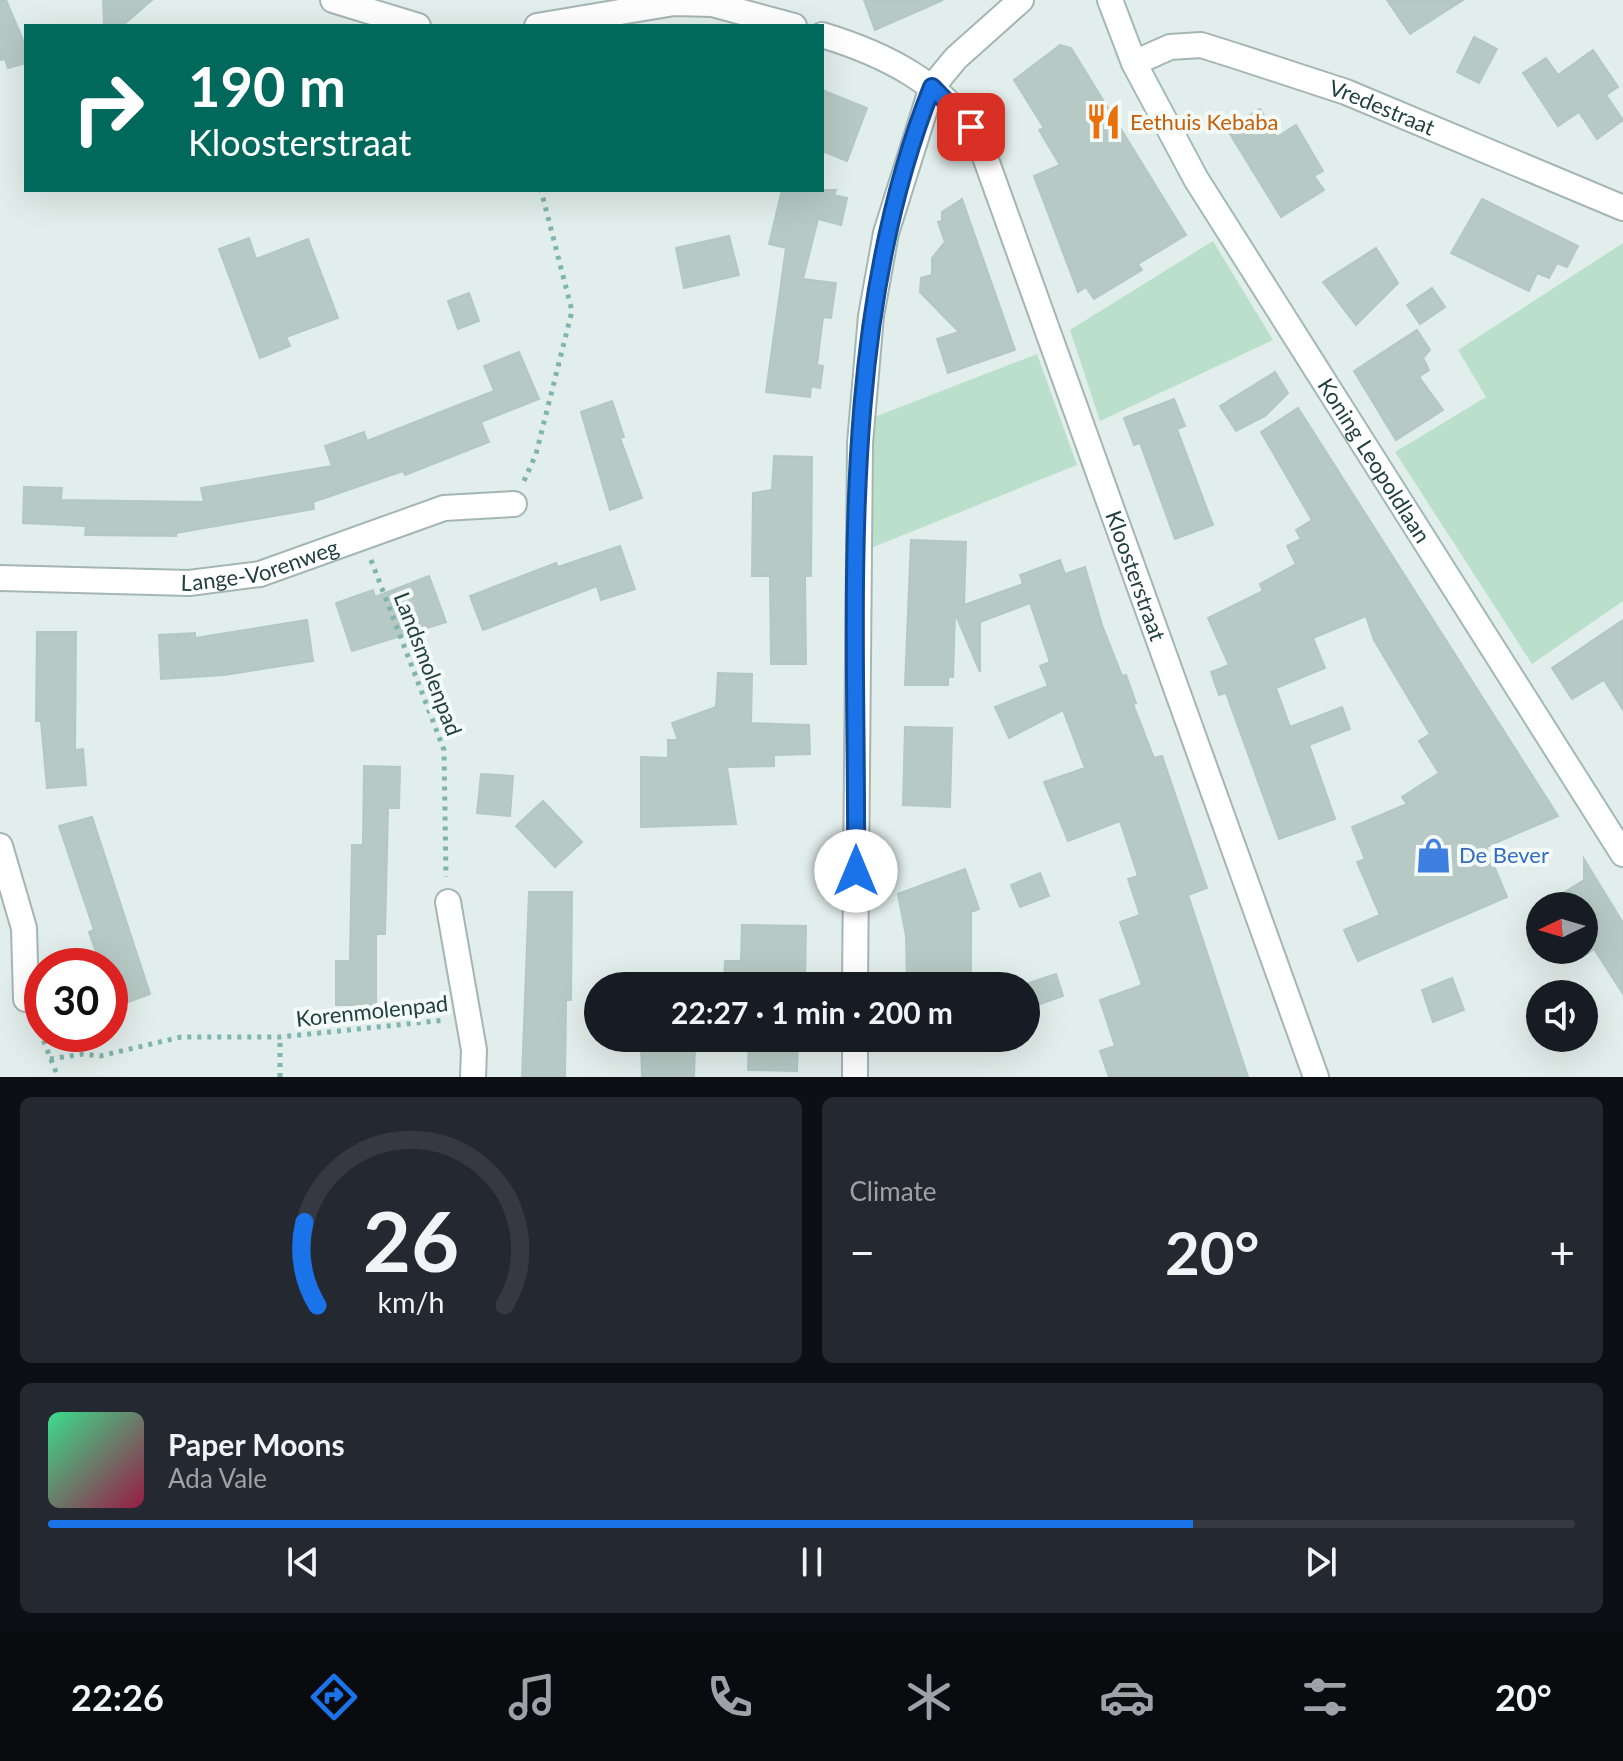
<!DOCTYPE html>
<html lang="en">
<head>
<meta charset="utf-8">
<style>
  body { margin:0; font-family:Lato,sans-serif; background:#242831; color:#f1f3f6; height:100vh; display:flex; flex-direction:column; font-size:30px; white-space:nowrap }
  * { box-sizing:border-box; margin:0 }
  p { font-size:26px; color:#9ea1a6 }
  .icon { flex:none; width:44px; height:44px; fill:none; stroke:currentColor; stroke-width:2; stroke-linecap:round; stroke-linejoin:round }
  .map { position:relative; height:1077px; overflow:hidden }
  .drawer { display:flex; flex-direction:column; gap:20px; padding:20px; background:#0d0f14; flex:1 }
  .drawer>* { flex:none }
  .banner { position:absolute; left:24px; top:24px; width:800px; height:168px; border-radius:0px; box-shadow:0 8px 32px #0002; background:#00695c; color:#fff; overflow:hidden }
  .needle { width:52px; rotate:265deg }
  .fabs { position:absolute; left:1526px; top:892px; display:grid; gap:16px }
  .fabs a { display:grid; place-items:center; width:72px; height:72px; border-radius:50%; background:#171b24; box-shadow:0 8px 32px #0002; font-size:40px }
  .speed { position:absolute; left:24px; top:948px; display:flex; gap:16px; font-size:40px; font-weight:700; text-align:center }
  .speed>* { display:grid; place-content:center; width:104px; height:104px; border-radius:50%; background:#171b24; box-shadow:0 8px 32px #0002; line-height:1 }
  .speed .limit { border:12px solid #d22; background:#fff; color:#111 }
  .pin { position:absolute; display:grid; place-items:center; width:68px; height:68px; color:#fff; margin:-34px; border-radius:16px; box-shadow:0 4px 12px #0006 }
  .me { position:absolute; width:88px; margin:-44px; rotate:0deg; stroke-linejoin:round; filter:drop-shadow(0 0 6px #0008) }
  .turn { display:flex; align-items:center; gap:28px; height:168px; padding:0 32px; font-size:36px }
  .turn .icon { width:104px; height:104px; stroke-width:2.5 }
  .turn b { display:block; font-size:56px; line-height:68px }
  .big { font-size:60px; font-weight:700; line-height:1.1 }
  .drawer .card { flex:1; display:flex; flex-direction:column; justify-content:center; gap:12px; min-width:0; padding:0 28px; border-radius:12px; background:#242831 }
  .drawer .dial { align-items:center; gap:0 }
  .dial svg { height:208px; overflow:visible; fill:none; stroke:#363941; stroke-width:7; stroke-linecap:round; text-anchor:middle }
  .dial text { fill:#f1f3f6; stroke:none }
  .song { display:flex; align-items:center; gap:24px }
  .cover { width:96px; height:96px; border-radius:12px; background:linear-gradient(135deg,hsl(150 70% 55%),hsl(340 70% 35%)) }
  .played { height:8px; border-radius:4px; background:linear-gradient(90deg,#1a73e8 75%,#363941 75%) }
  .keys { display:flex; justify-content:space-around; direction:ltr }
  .heat { display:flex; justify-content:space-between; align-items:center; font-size:44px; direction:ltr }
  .drawer .tiles { flex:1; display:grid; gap:20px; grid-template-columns:1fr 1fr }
  .card:last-child { grid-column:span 2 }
  .trip { position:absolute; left:584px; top:972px; width:456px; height:80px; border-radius:40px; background:#171b24; box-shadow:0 8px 32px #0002; font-weight:700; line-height:80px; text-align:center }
  .menu { display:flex; height:128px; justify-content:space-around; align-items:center; background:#090b0e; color:#9ea1a6 }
  .menu .icon { width:56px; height:56px }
  .menu .on { color:#1a73e8 }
  .menu b { font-size:36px; color:#f1f3f6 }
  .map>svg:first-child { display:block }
  .green { fill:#bae0cc }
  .building { fill:#b7c9c4; stroke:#b4c8c3; stroke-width:2 }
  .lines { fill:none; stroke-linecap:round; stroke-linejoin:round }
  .street-casing { stroke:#a4b6b4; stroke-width:28 }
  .secondary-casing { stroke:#a0bab6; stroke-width:28 }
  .path { stroke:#80b4ae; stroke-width:5; stroke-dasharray:4 6; stroke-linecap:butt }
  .street { stroke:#fff; stroke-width:24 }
  .secondary { stroke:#fff; stroke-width:24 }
  .route-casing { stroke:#114b97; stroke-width:20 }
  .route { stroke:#1a73e8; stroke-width:14 }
  .labels { text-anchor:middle; stroke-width:8; stroke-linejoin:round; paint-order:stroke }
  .street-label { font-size:22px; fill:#21403e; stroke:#f3faf8 }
  .food-label { font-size:22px; fill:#c56008; stroke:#f3faf8; text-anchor:start }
  .shop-label { font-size:22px; fill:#366cbe; stroke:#f3faf8; text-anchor:start }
</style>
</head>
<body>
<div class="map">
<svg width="1623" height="1077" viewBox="0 0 1623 1077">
  <rect width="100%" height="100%" fill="#e2eeeb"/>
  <g class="green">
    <polygon points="1213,241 1273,340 1100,421 1070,330"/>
    <polygon points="1623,243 1623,601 1532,664 1395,452 1486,397 1458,350"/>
    <polygon points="1037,354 1077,465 871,548 872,418"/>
  </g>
  <g class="building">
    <polygon points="0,0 6,0 26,47 26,63 8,68 5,59 0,60"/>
    <polygon points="103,0 152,0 122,26 104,26"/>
    <polygon points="864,0 943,0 875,30"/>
    <polygon points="1387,0 1463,0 1410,34"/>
    <polygon points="1474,37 1497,49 1479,83 1457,72"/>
    <polygon points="1060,45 1071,48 1186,235 1138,264 1142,270 1094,299 1086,287 1078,292 1034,176 1060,165 1039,130 1044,128 1014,80"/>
    <polygon points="1593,50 1618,87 1606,95 1623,120 1597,139 1579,112 1558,126 1523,73 1546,58 1558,75"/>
    <polygon points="822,90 867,108 847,161 822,151"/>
    <polygon points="1260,109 1277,137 1296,125 1323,171 1314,176 1324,190 1281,217 1227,129"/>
    <polygon points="782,190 836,190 834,195 847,198 841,225 818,219 803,279 836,283 831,318 823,317 817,365 823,366 820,388 811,386 810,397 766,392 786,248 769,244"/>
    <polygon points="962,199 1015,350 948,373 937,339 959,332 920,292 921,278 932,275 932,258 945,242 938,222 942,221 942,212"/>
    <polygon points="1482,199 1578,246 1567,267 1557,263 1549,278 1537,273 1529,291 1451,253"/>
    <polygon points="729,236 739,275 684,288 676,248"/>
    <polygon points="249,238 256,259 308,239 338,318 286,337 290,346 260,358 219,249"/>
    <polygon points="1376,248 1398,283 1356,325 1323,282"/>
    <polygon points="1432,288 1445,307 1420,324 1407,305"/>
    <polygon points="469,293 479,321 458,329 448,301"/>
    <polygon points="1417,330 1430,350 1423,358 1429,370 1419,377 1443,410 1396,440 1354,371"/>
    <polygon points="519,352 539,399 481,422 489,442 405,475 403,471 313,502 314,509 176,533 176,536 85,535 86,526 23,523 24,487 62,488 61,500 204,502 201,488 332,466 325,446 364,432 367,441 494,391 484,366"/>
    <polygon points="1275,372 1288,393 1265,416 1236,431 1220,406"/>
    <polygon points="1174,399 1185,426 1177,429 1213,525 1175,539 1140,443 1134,445 1124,418"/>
    <polygon points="612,401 624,437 620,438 642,498 610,510 581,412"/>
    <polygon points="1298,408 1558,816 1486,847 1507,897 1358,961 1344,930 1380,915 1357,862 1365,859 1352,827 1407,804 1402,797 1439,773 1419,741 1430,734 1374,640 1366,616 1313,638 1325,668 1276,688 1290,727 1342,707 1350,729 1309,745 1335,819 1279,839 1226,693 1219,695 1211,672 1229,665 1208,618 1263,591 1260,584 1296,564 1287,546 1301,539 1296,530 1312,520 1261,432"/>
    <polygon points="774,456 812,457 811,576 805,576 806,664 771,664 770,576 752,576 753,493 772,490"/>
    <polygon points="911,540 966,542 964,605 1023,584 1020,575 1060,560 1065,574 1085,567 1102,625 1122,676 1126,675 1136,703 1133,704 1154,758 1162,756 1207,888 1188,895 1248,1077 1109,1077 1100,1051 1115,1046 1100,1000 1142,985 1120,922 1140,915 1128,879 1138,876 1120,821 1068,841 1044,782 1085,768 1063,710 1009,738 995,707 1048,686 1040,666 1050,662 1030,603 980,622 980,672 955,613 953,677 948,677 948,685 905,685"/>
    <polygon points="620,546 635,589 601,600 597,586 483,630 470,596 556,563 558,567"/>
    <polygon points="429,576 446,622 352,651 336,603 373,590 375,597"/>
    <polygon points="307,620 313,661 224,675 161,679 159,635 195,633 195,638"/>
    <polygon points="1623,620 1623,710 1604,680 1572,699 1552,668"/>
    <polygon points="37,632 76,632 75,750 83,749 86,785 47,788 41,721 36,721"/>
    <polygon points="718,673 752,674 751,723 809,725 810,754 774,755 774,766 727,767 736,824 641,827 641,757 668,758 668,740 678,740 672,723 716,707"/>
    <polygon points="905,727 952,728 950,807 903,805"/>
    <polygon points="364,766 400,767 399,808 388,808 385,934 376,934 376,1005 336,1005 336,961 350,961 352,845 363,845"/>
    <polygon points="481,774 513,776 510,816 477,813"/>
    <polygon points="543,801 582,842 555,867 516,826"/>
    <polygon points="92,817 150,994 115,1007 110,992 110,966 101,966 89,932 94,930 59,826"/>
    <polygon points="1584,859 1623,923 1623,994 1594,949 1584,956 1584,906 1542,906 1584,880"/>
    <polygon points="965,869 979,909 971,912 971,986 907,986 906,936 898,894"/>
    <polygon points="1040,873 1049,896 1020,907 1011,885"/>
    <polygon points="529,892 572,892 571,1000 566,1000 565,1077 522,1077"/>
    <polygon points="742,925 806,926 805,984 724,982 725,961 741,961"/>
    <polygon points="1056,974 1063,996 1026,1009 1026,984"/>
    <polygon points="1452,978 1464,1010 1433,1022 1422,990"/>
    <polygon points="749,1038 798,1038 797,1071 748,1070"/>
    <polygon points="641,1046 695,1047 694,1077 642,1077"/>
  </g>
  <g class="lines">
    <defs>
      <g id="street">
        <polyline points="333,0 418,26"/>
        <polyline points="537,26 674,3 712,4 794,26"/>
        <path id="s1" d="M822,35C885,54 946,84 980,143L1316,1077"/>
        <path id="s2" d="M1134,63L1170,47L1201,45L1236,56L1346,92L1623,208"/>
        <path id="s3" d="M0,578L189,583L260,574L444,508L514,504"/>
        <polyline points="0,846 24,928 26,999"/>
        <polyline points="448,902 474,1050 473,1077"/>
        <polyline points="855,986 860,443 871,316 886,233 932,87 956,58 1021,0"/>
        <polyline points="855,1077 855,1038"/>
      </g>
      <g id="secondary">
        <path id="s4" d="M1110,0L1134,63L1196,179L1623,854"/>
      </g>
    </defs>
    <use href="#street" class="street-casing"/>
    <use href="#secondary" class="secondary-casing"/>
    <g class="path">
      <polyline points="524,481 536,454 572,311 541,190"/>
      <polyline points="371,560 444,750 446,877"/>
      <polyline points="36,1022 58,1077"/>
      <polyline points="50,1059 83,1054 100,1056 181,1037 280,1037 446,1020"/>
      <polyline points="280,1077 280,1037"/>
    </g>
    <use href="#street" class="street"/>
    <use href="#secondary" class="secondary"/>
  </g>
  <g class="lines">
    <defs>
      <path id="route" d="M856,871C858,611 834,333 932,87L971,127"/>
    </defs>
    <use href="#route" class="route-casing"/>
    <use href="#route" class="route"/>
  </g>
  <defs>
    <symbol id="restaurant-bare" viewBox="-9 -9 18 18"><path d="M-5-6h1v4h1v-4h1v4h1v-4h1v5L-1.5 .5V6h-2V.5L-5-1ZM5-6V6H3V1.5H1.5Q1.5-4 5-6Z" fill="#e8710a" stroke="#f3faf8" stroke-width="2.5" paint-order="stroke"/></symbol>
    <symbol id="shop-bare" viewBox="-9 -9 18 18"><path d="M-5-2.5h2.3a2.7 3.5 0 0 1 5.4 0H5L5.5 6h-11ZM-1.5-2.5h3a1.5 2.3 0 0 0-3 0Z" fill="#3f7fe0" stroke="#f3faf8" stroke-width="2.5" paint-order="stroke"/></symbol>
  </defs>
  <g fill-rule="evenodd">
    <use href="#restaurant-bare" x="1078" y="96" width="51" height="51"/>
    <use href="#shop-bare" x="1408" y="830" width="51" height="51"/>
  </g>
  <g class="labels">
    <g class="street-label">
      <text dy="8" stroke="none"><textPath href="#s2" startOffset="262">Vredestraat</textPath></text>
      <text dy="8" stroke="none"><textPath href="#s4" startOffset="532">Koning Leopoldlaan</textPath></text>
      <text dy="8" stroke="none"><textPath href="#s3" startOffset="262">Lange-Vorenweg</textPath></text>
      <text dy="8" stroke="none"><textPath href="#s1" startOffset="656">Kloosterstraat</textPath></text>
      <text transform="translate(428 664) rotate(69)" y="8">Landsmolenpad</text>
      <text transform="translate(372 1011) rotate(-6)" y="8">Korenmolenpad</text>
    </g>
    <g class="food-label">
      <text x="1130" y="130">Eethuis Kebaba</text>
    </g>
    <g class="shop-label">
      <text x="1459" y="863">De Bever</text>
    </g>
  </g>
</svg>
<div class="fabs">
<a><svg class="needle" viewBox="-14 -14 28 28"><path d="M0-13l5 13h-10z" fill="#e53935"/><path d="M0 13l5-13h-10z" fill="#9ea1a6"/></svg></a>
<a><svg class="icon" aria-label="sound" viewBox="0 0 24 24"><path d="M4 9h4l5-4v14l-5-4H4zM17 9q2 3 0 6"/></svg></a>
</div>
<div class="speed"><div class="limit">30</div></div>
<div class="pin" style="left:971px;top:127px;background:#d93025"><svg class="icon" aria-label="arrive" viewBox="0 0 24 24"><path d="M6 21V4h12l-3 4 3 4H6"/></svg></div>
<svg class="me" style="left:856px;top:871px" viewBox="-20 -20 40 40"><circle r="19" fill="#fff"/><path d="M0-13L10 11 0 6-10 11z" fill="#1a73e8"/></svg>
<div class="trip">22:27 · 1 min · 200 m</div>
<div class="banner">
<div class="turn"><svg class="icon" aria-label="right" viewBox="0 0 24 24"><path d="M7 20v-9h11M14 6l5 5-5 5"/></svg><div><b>190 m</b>Kloosterstraat</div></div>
</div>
</div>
<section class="drawer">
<div class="tiles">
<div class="card dial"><svg viewBox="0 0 100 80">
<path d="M14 69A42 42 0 1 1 86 69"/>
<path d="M14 69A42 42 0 0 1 9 37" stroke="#1a73e8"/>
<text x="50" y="56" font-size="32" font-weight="700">26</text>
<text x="50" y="72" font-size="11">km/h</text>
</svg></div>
<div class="card"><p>Climate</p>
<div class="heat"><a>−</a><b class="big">20°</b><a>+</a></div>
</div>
<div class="card">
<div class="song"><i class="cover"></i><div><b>Paper Moons</b><p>Ada Vale</p></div></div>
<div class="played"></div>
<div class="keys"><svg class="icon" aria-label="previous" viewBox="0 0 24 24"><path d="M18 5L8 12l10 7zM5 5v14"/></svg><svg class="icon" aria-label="pause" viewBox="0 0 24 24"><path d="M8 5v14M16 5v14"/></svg><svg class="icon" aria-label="next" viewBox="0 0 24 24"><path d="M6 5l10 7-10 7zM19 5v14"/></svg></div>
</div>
</div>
</section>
<nav class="menu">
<b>22:26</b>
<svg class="icon on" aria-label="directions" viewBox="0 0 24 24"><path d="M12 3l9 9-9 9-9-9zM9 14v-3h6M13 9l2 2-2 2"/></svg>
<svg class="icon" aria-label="music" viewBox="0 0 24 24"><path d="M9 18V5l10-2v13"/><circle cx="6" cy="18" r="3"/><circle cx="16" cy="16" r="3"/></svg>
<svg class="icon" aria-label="phone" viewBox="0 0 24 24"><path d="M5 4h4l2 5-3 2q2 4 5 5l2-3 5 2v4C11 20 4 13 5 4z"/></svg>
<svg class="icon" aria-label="climate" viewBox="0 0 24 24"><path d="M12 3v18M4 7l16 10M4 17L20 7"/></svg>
<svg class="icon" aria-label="car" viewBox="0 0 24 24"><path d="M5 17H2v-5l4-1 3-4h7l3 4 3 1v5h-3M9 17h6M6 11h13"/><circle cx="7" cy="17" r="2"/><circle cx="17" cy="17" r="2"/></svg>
<svg class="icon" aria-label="filters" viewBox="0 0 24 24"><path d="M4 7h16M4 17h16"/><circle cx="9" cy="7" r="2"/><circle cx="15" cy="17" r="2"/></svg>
<b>20°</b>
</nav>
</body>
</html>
